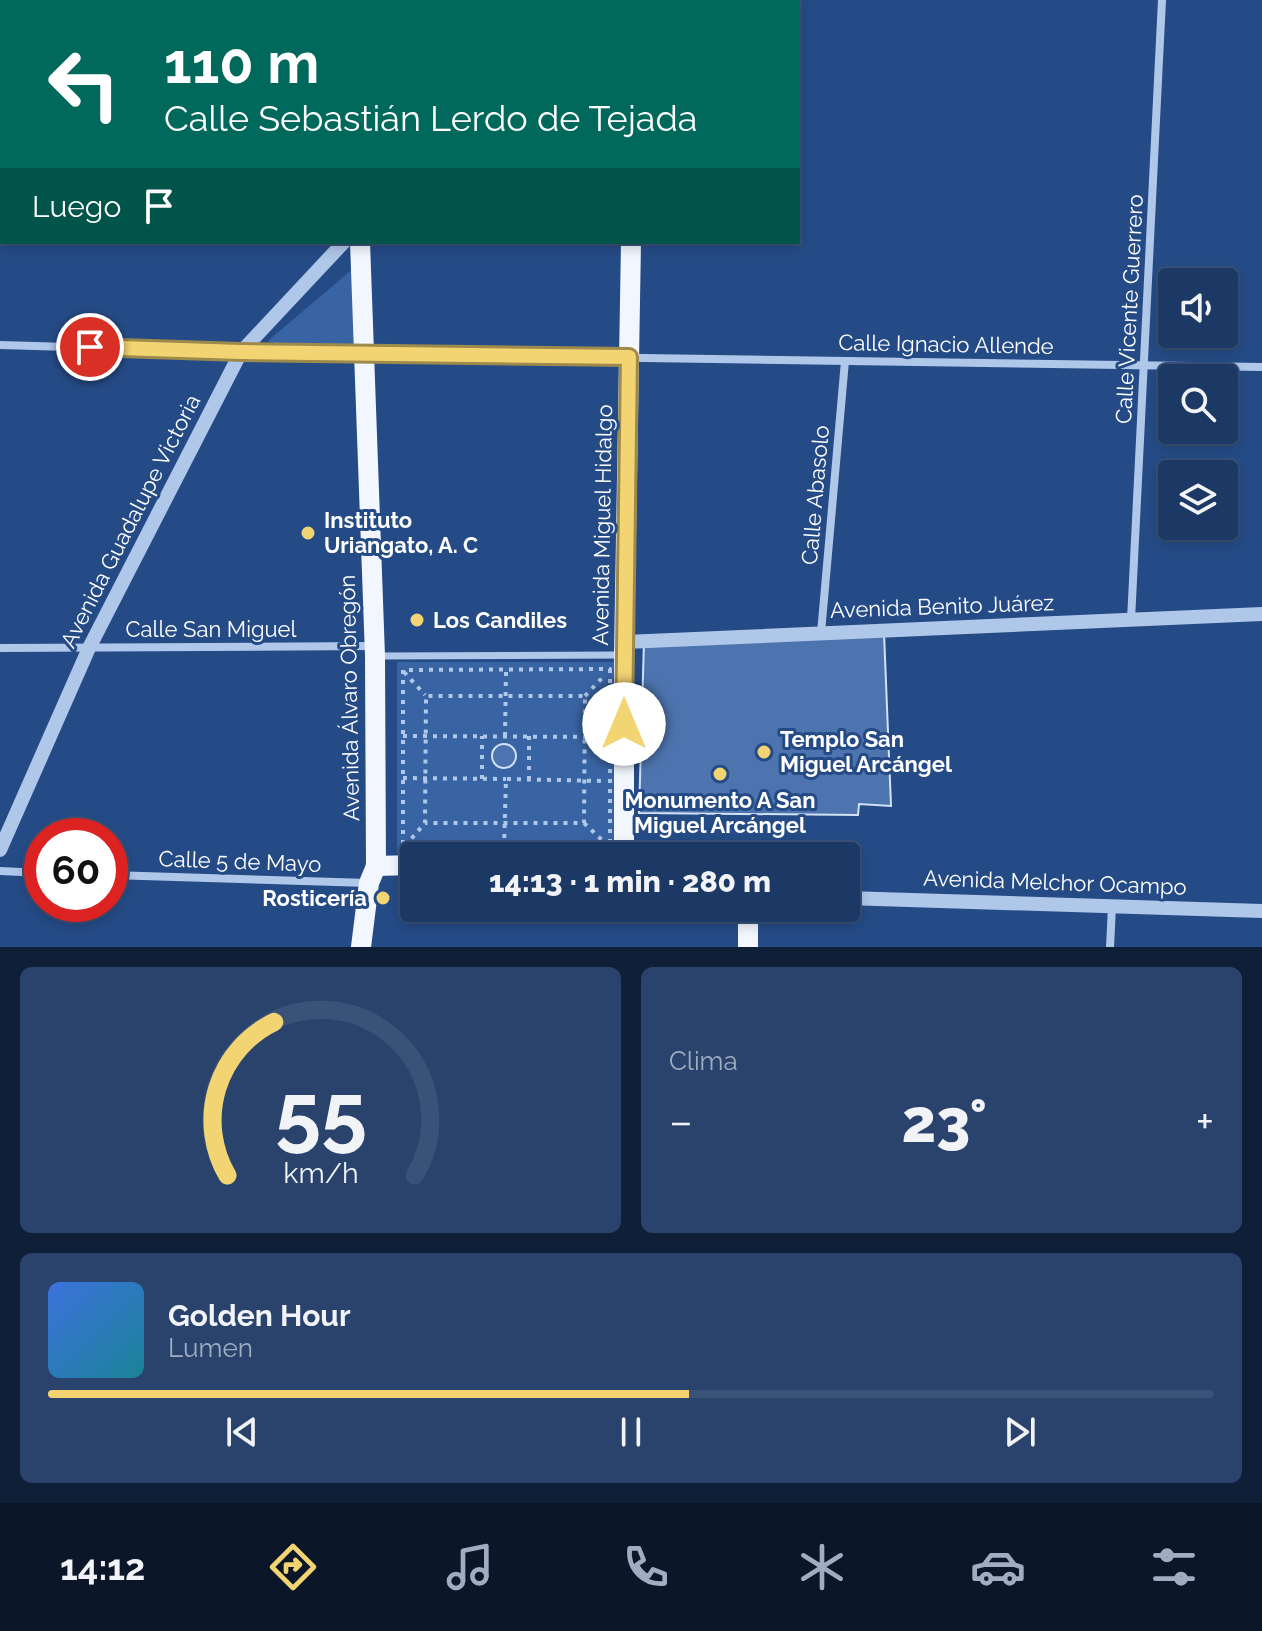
<!DOCTYPE html>
<html lang="es">
<head>
<meta charset="utf-8">
<style>
  body { margin:0; font-family:Raleway,sans-serif; background:#29436d; color:#f1f3f6; height:100vh; display:flex; flex-direction:column; font-size:30px; white-space:nowrap }
  * { box-sizing:border-box; margin:0 }
  p { font-size:26px; color:#a0acbf }
  .icon { flex:none; width:44px; height:44px; fill:none; stroke:currentColor; stroke-width:2; stroke-linecap:round; stroke-linejoin:round }
  .map { position:relative; height:947px; overflow:hidden }
  .side { display:flex; flex-direction:column; gap:20px; padding:20px; background:#0f1f37; flex:1 }
  .side>* { flex:none }
  .top-card { position:absolute; left:0px; top:0px; width:800px; height:244px; box-shadow:0 4px 12px #0003,0 0 0 2px #3a5278; background:#00695c; color:#fff; overflow:hidden }
  .fabs { position:absolute; left:1158px; top:268px; display:grid; gap:16px }
  .fabs a { display:grid; place-items:center; width:80px; height:80px; border-radius:8px; background:#1c3864; box-shadow:0 4px 12px #0003,0 0 0 2px #3a5278; font-size:40px }
  .speed { position:absolute; left:24px; top:818px; display:flex; gap:16px; font-size:40px; font-weight:700; text-align:center }
  .speed>* { display:grid; place-content:center; width:104px; height:104px; border-radius:50%; background:#1c3864; box-shadow:0 4px 12px #0003,0 0 0 2px #3a5278; line-height:1 }
  .speed .limit { border:12px solid #d22; background:#fff; color:#111 }
  .pin { position:absolute; display:grid; place-items:center; width:68px; height:68px; color:#fff; margin:-34px; border:4px solid #fff; border-radius:50%; box-shadow:0 2px 8px #0007 }
  .me { position:absolute; width:88px; margin:-44px; rotate:0deg; stroke-linejoin:round; filter:drop-shadow(0 0 6px #0008) }
  .turn { display:flex; align-items:center; gap:28px; height:168px; padding:0 32px; font-size:36px }
  .turn .icon { width:104px; height:104px; stroke-width:2.5 }
  .turn b { display:block; font-size:56px; line-height:68px }
  .then { display:flex; align-items:center; height:76px; padding:0 32px; background:#0003; gap:16px; font-size:30px }
  .big { font-size:60px; font-weight:800; line-height:1.1 }
  .side .card { flex:1; display:flex; flex-direction:column; justify-content:center; gap:12px; min-width:0; padding:0 28px; border-radius:12px; background:#29436d }
  .side .dial { align-items:center; gap:0 }
  .dial svg { height:208px; overflow:visible; fill:none; stroke:#3a5278; stroke-width:7; stroke-linecap:round; text-anchor:middle }
  .dial text { fill:#f1f3f6; stroke:none }
  .song { display:flex; align-items:center; gap:24px }
  .cover { width:96px; height:96px; border-radius:12px; background:linear-gradient(135deg,hsl(220 70% 55%),hsl(190 70% 35%)) }
  .played { height:8px; border-radius:4px; background:linear-gradient(90deg,#f3d473 55%,#3a5278 55%) }
  .keys { display:flex; justify-content:space-around; direction:ltr }
  .heat { display:flex; justify-content:space-between; align-items:center; font-size:44px; direction:ltr }
  .side .tiles { flex:1; display:grid; gap:20px; grid-template-columns:1fr 1fr }
  .card:last-child { grid-column:span 2 }
  .trip { position:absolute; left:400px; top:842px; width:460px; height:80px; border-radius:8px; background:#1c3864; box-shadow:0 4px 12px #0003,0 0 0 2px #3a5278; font-weight:800; line-height:80px; text-align:center }
  .tabs { display:flex; height:128px; justify-content:space-around; align-items:center; background:#0b1628; color:#a0acbf }
  .tabs .icon { width:56px; height:56px }
  .tabs .current { color:#f3d473 }
  .tabs b { font-size:36px; color:#f1f3f6 }
  .map>svg:first-child { display:block }
  .green { fill:#3964a3 }
  .building { fill:#4d74ae; stroke:#d3e2f7; stroke-width:2 }
  .lines { fill:none; stroke-linecap:round; stroke-linejoin:round }
  .path { stroke:#afc7e9; stroke-width:4; stroke-dasharray:4 6; stroke-linecap:butt }
  .pedestrian { stroke:#afc7e9; stroke-width:7 }
  .minor { stroke:#afc7e9; stroke-width:8 }
  .tertiary { stroke:#afc7e9; stroke-width:14 }
  .primary { stroke:#f2f6fe; stroke-width:20 }
  .route-casing { stroke:#9e8a4b; stroke-width:20 }
  .route { stroke:#f3d473; stroke-width:14 }
  .poi-dot { fill:#f3d473; stroke:#254b86; stroke-width:3 }
  .labels { text-anchor:middle; stroke-width:6; stroke-linejoin:round; paint-order:stroke }
  .street-label { font-size:22px; fill:#fff; stroke:#254b86 }
  .poi-label { font-size:22px; font-weight:bold; fill:#fff; stroke:#254b86; text-anchor:start }
</style>
</head>
<body>
<div class="map">
<svg width="1262" height="947" viewBox="0 0 1262 947">
  <rect width="100%" height="100%" fill="#254b86"/>
  <g class="green">
    <polygon points="355,267 354,345 279,345 268,341"/>
    <rect x="397" y="662" width="219" height="191"/>
  </g>
  <g class="building">
    <polygon points="884,633 891,806 859,804 858,815 639,813 644,641"/>
    <circle cx="504" cy="756" r="12"/>
  </g>
  <g class="lines">
    <g class="path">
      <polygon points="610,669 610,848 403,848 403,670"/>
      <polyline points="404,672 425,695"/>
      <polyline points="585,696 603,677"/>
      <polyline points="403,736 605,737"/>
      <polyline points="505,736 506,671"/>
      <polyline points="403,778 506,779"/>
      <polyline points="482,779 482,736"/>
      <polyline points="529,780 529,736"/>
      <polyline points="584,823 602,840"/>
      <polyline points="405,846 425,823 426,696 585,696 584,823 425,823"/>
      <polyline points="504,848 506,779 604,781"/>
    </g>
    <polyline class="pedestrian" points="378,656 621,655"/>
    <g class="minor">
      <polyline points="0,345 241,352 1262,367"/>
      <polyline points="1131,620 1162,0"/>
      <polyline points="821,633 845,361"/>
      <polyline points="0,648 374,646"/>
      <polyline points="0,871 42,873"/>
      <polyline points="110,875 368,883"/>
      <polyline points="1110,947 1112,906"/>
    </g>
    <g class="tertiary">
      <polyline points="625,642 1262,614"/>
      <polyline points="0,850 89,648 241,352 344,242"/>
      <polyline points="846,898 1262,911"/>
    </g>
    <g class="primary">
      <polyline points="348,0 348,2"/>
      <polyline points="635,2 635,0"/>
      <polyline points="360,242 375,656 376,866 369,883 361,947"/>
      <polyline points="624,856 624,655 631,242"/>
      <polyline points="376,866 414,865"/>
      <polyline points="748,947 748,908"/>
    </g>
  </g>
  <g class="lines">
    <defs>
      <polyline id="route" points="90,347 241,352 629,357 624,724"/>
    </defs>
    <use href="#route" class="route-casing"/>
    <use href="#route" class="route"/>
  </g>
  <g class="poi-dot">
    <circle cx="308" cy="533" r="8"/>
    <circle cx="417" cy="620" r="8"/>
    <circle cx="764" cy="752" r="8"/>
    <circle cx="720" cy="774" r="8"/>
    <circle cx="383" cy="898" r="8"/>
  </g>
  <g class="labels">
    <g class="street-label">
      <text transform="translate(1129 309) rotate(-87)" y="8">Calle Vicente Guerrero</text>
      <text transform="translate(946 344) rotate(1)" y="8">Calle Ignacio Allende</text>
      <text transform="translate(815 495) rotate(-85)" y="8">Calle Abasolo</text>
      <text transform="translate(130 521) rotate(-63)" y="8">Avenida Guadalupe Victoria</text>
      <text transform="translate(602 525) rotate(-89)" y="8">Avenida Miguel Hidalgo</text>
      <text transform="translate(942 606) rotate(-2)" y="8">Avenida Benito Juárez</text>
      <text x="211" y="637">Calle San Miguel</text>
      <text transform="translate(349 698) rotate(-91)" y="8">Avenida Álvaro Obregón</text>
      <text transform="translate(240 861) rotate(2)" y="8">Calle 5 de Mayo</text>
      <text transform="translate(1055 882) rotate(2)" y="8">Avenida Melchor Ocampo</text>
    </g>
    <g class="poi-label">
      <text x="324" y="528">Instituto<tspan x="324" dy="25">Uriangato, A. C</tspan></text>
      <text x="433" y="628">Los Candiles</text>
      <text x="780" y="747">Templo San<tspan x="780" dy="25">Miguel Arcángel</tspan></text>
      <text x="720" y="808" text-anchor="middle">Monumento A San<tspan x="720" dy="25">Miguel Arcángel</tspan></text>
      <text x="367" y="906" text-anchor="end">Rosticería</text>
    </g>
  </g>
</svg>
<div class="fabs">
<a><svg class="icon" aria-label="sound" viewBox="0 0 24 24"><path d="M4 9h4l5-4v14l-5-4H4zM17 9q2 3 0 6"/></svg></a>
<a><svg class="icon" aria-label="search" viewBox="0 0 24 24"><circle cx="10" cy="10" r="6"/><path d="M15 15l6 6"/></svg></a>
<a><svg class="icon" aria-label="layers" viewBox="0 0 24 24"><path d="M12 4l9 5-9 5-9-5zM3 14l9 5 9-5"/></svg></a>
</div>
<div class="speed"><div class="limit">60</div></div>
<div class="pin" style="left:90px;top:347px;background:#d93025"><svg class="icon" aria-label="arrive" viewBox="0 0 24 24"><path d="M6 21V4h12l-3 4 3 4H6"/></svg></div>
<svg class="me" style="left:624px;top:724px" viewBox="-20 -20 40 40"><circle r="19" fill="#fff"/><path d="M0-13L10 11 0 6-10 11z" fill="#f3d473"/></svg>
<div class="trip">14:13 · 1 min · 280 m</div>
<div class="top-card">
<div class="turn"><svg class="icon" aria-label="left" viewBox="0 0 24 24"><path d="M17 20v-9H6M10 6l-5 5 5 5"/></svg><div><b>110 m</b>Calle Sebastián Lerdo de Tejada</div></div>
<div class="then">Luego<svg class="icon" aria-label="arrive" viewBox="0 0 24 24"><path d="M6 21V4h12l-3 4 3 4H6"/></svg></div>
</div>
</div>
<section class="side">
<div class="tiles">
<div class="card dial"><svg viewBox="0 0 100 80">
<path d="M14 69A42 42 0 1 1 86 69"/>
<path d="M14 69A42 42 0 0 1 32 10" stroke="#f3d473"/>
<text x="50" y="56" font-size="32" font-weight="700">55</text>
<text x="50" y="72" font-size="11">km/h</text>
</svg></div>
<div class="card"><p>Clima</p>
<div class="heat"><a>−</a><b class="big">23°</b><a>+</a></div>
</div>
<div class="card">
<div class="song"><i class="cover"></i><div><b>Golden Hour</b><p>Lumen</p></div></div>
<div class="played"></div>
<div class="keys"><svg class="icon" aria-label="previous" viewBox="0 0 24 24"><path d="M18 5L8 12l10 7zM5 5v14"/></svg><svg class="icon" aria-label="pause" viewBox="0 0 24 24"><path d="M8 5v14M16 5v14"/></svg><svg class="icon" aria-label="next" viewBox="0 0 24 24"><path d="M6 5l10 7-10 7zM19 5v14"/></svg></div>
</div>
</div>
</section>
<nav class="tabs">
<b>14:12</b>
<svg class="icon current" aria-label="directions" viewBox="0 0 24 24"><path d="M12 3l9 9-9 9-9-9zM9 14v-3h6M13 9l2 2-2 2"/></svg>
<svg class="icon" aria-label="music" viewBox="0 0 24 24"><path d="M9 18V5l10-2v13"/><circle cx="6" cy="18" r="3"/><circle cx="16" cy="16" r="3"/></svg>
<svg class="icon" aria-label="phone" viewBox="0 0 24 24"><path d="M5 4h4l2 5-3 2q2 4 5 5l2-3 5 2v4C11 20 4 13 5 4z"/></svg>
<svg class="icon" aria-label="climate" viewBox="0 0 24 24"><path d="M12 3v18M4 7l16 10M4 17L20 7"/></svg>
<svg class="icon" aria-label="car" viewBox="0 0 24 24"><path d="M5 17H2v-5l4-1 3-4h7l3 4 3 1v5h-3M9 17h6M6 11h13"/><circle cx="7" cy="17" r="2"/><circle cx="17" cy="17" r="2"/></svg>
<svg class="icon" aria-label="filters" viewBox="0 0 24 24"><path d="M4 7h16M4 17h16"/><circle cx="9" cy="7" r="2"/><circle cx="15" cy="17" r="2"/></svg>
</nav>
</body>
</html>
